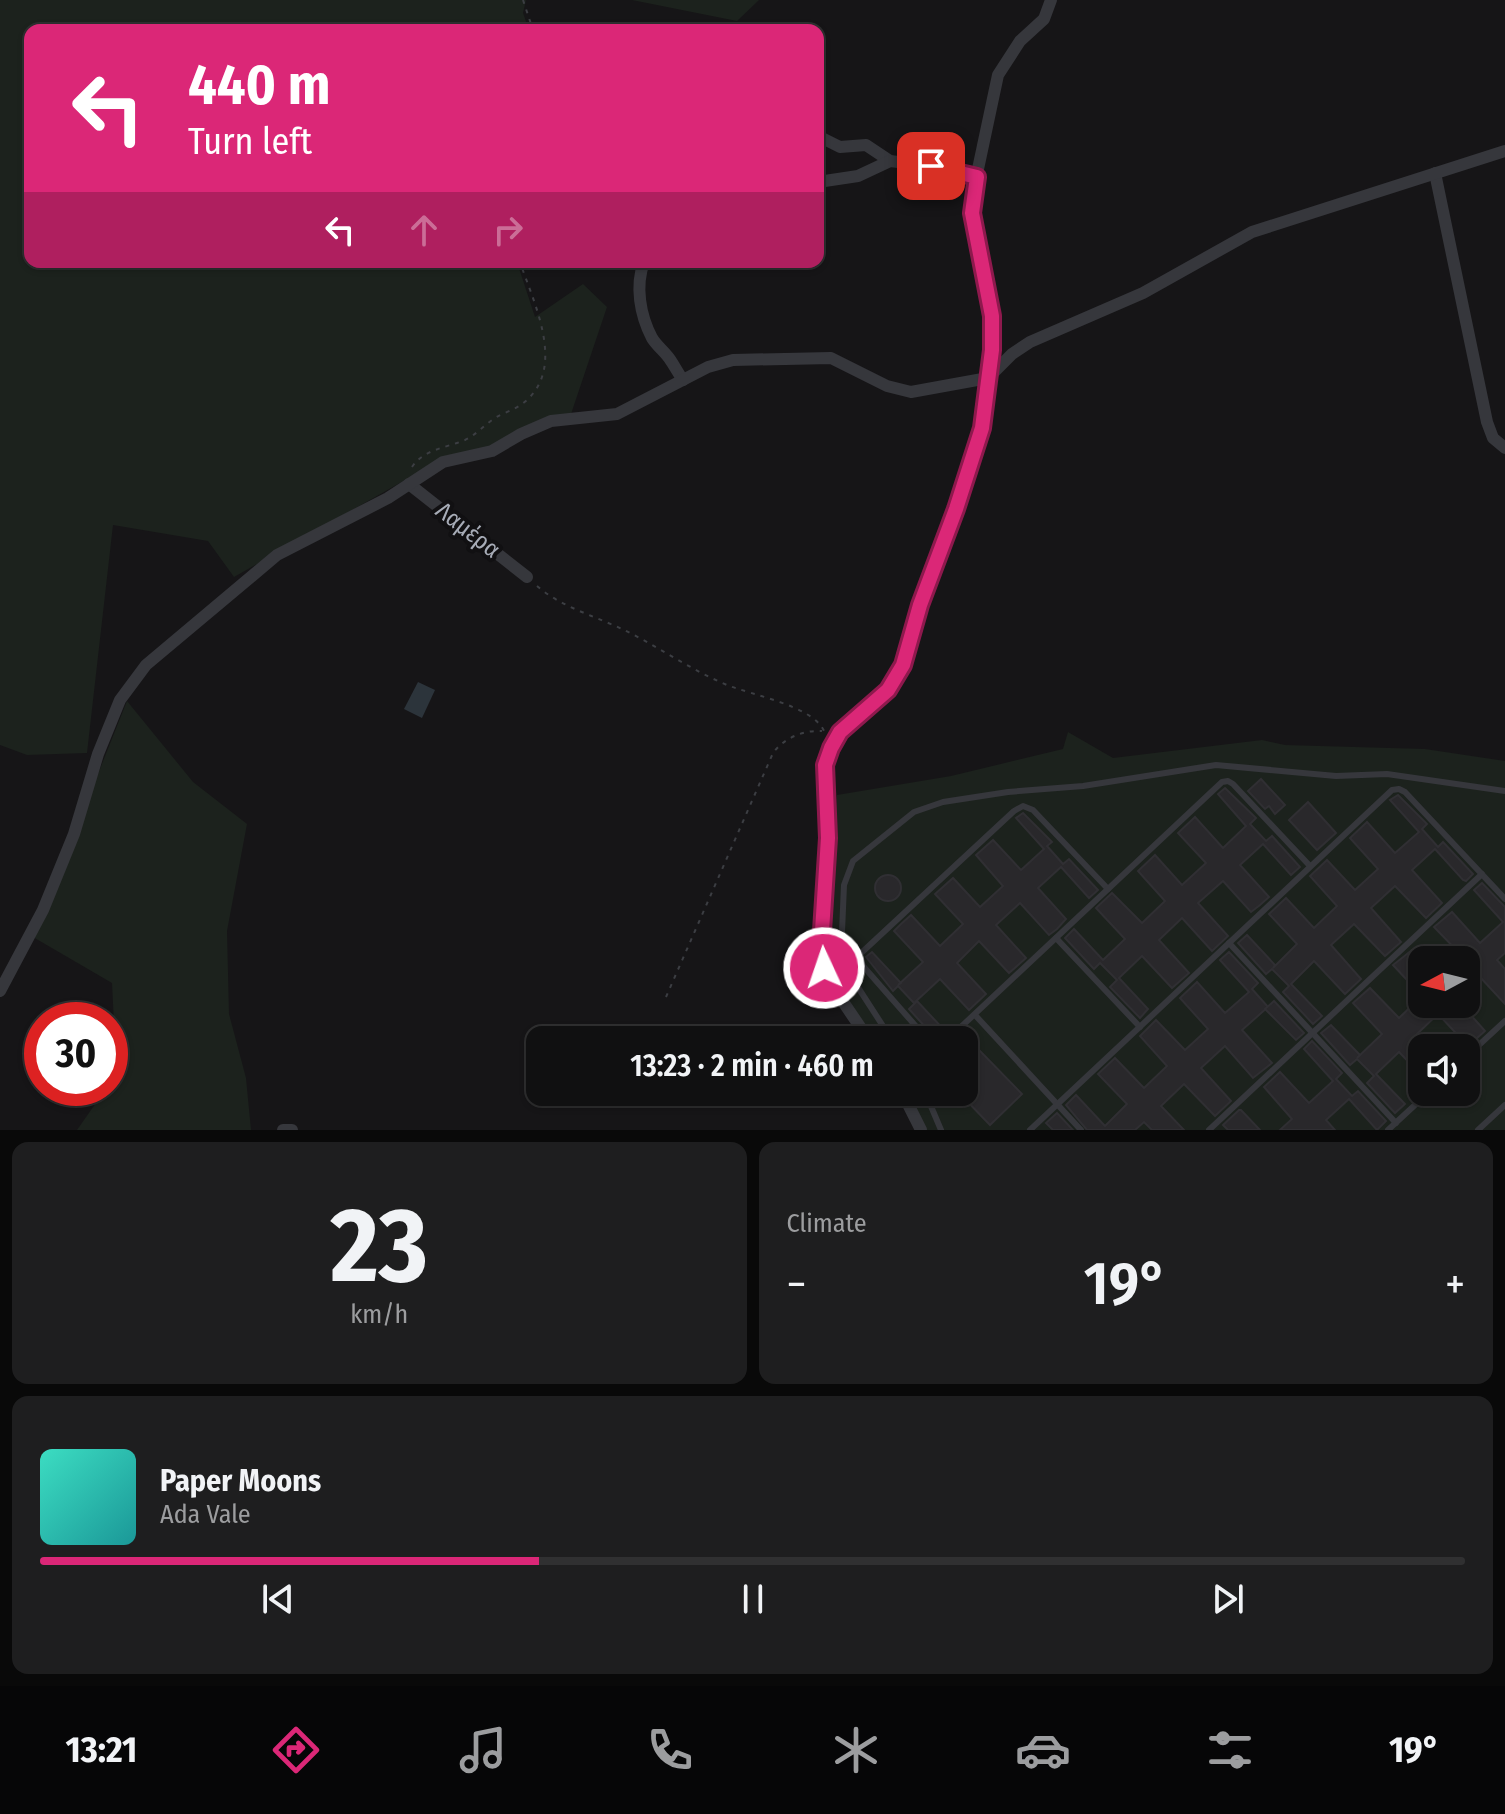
<!DOCTYPE html>
<html lang="en">
<head>
<meta charset="utf-8">
<style>
  body { margin:0; font-family:"Fira Sans Condensed",sans-serif; background:#1e1e1f; color:#f1f3f6; height:100vh; display:flex; flex-direction:column; font-size:30px; white-space:nowrap }
  * { box-sizing:border-box; margin:0 }
  p { font-size:26px; color:#9c9d9f }
  .icon { flex:none; width:44px; height:44px; fill:none; stroke:currentColor; stroke-width:2; stroke-linecap:round; stroke-linejoin:round }
  .map { position:relative; height:1130px; overflow:hidden }
  .sheet { display:flex; flex-direction:column; gap:12px; padding:12px; background:#090909; flex:1 }
  .sheet>* { flex:none }
  .top-card { position:absolute; left:24px; top:24px; width:800px; height:244px; border-radius:16px; box-shadow:0 2px 6px #0004,0 0 0 2px #303031; background:#db2777; color:#fff; overflow:hidden }
  .needle { width:52px; rotate:263deg }
  .tools { position:absolute; left:1408px; top:946px; display:grid; gap:16px }
  .tools a { display:grid; place-items:center; width:72px; height:72px; border-radius:16px; background:#101011; box-shadow:0 2px 6px #0004,0 0 0 2px #303031; font-size:40px }
  .speed { position:absolute; left:24px; top:1002px; display:flex; gap:16px; font-size:40px; font-weight:700; text-align:center }
  .speed>* { display:grid; place-content:center; width:104px; height:104px; border-radius:50%; background:#101011; box-shadow:0 2px 6px #0004,0 0 0 2px #303031; line-height:1 }
  .speed .limit { border:12px solid #d22; background:#fff; color:#111 }
  .pin { position:absolute; display:grid; place-items:center; width:68px; height:68px; color:#fff; margin:-34px; border-radius:16px; box-shadow:0 4px 12px #0006 }
  .me { position:absolute; width:88px; margin:-44px; rotate:357deg; stroke-linejoin:round; filter:drop-shadow(0 0 6px #0008) }
  .turn { display:flex; align-items:center; gap:28px; height:168px; padding:0 32px; font-size:36px }
  .turn .icon { width:104px; height:104px; stroke-width:2.5 }
  .turn b { display:block; font-size:56px; line-height:68px }
  .lanes { display:flex; align-items:center; height:76px; padding:0 32px; background:#0003; justify-content:center; gap:40px; direction:ltr }
  .lanes .off { opacity:.35 }
  .big { font-size:60px; font-weight:600; line-height:1.1 }
  .sheet .widget { flex:1; display:flex; flex-direction:column; justify-content:center; gap:12px; min-width:0; padding:0 28px; border-radius:16px; background:#1e1e1f }
  .sheet .dial { align-items:center; gap:0 }
  .dial b { font-size:104px; line-height:1 }
  .song { display:flex; align-items:center; gap:24px }
  .cover { width:96px; height:96px; border-radius:12px; background:linear-gradient(135deg,hsl(170 70% 55%),hsl(180 70% 35%)) }
  .played { height:8px; border-radius:4px; background:linear-gradient(90deg,#db2777 35%,#303031 35%) }
  .keys { display:flex; justify-content:space-around; direction:ltr }
  .heat { display:flex; justify-content:space-between; align-items:center; font-size:44px; direction:ltr }
  .sheet .tiles { flex:1; display:grid; gap:12px; grid-template-columns:1fr 1fr }
  .widget:last-child { grid-column:span 2 }
  .trip { position:absolute; left:526px; top:1026px; width:452px; height:80px; border-radius:16px; background:#101011; box-shadow:0 2px 6px #0004,0 0 0 2px #303031; font-weight:600; line-height:80px; text-align:center }
  .tab-bar { display:flex; height:128px; justify-content:space-around; align-items:center; background:#060607; color:#9c9d9f }
  .tab-bar .icon { width:56px; height:56px }
  .tab-bar .current { color:#db2777 }
  .tab-bar b { font-size:36px; color:#f1f3f6 }
  .map>svg:first-child { display:block }
  .green { fill:#1c221d; fill-rule:evenodd }
  .water { fill:#2c343b }
  .building { fill:#29282b; stroke:#302f33; stroke-width:2 }
  .lines { fill:none; stroke-linecap:round; stroke-linejoin:round }
  .path { stroke:#3c3e43; stroke-width:2; stroke-dasharray:4 6; stroke-linecap:butt }
  .service { stroke:#36373c; stroke-width:6 }
  .minor { stroke:#36373c; stroke-width:12 }
  .route-casing { stroke:#8e194d; stroke-width:20 }
  .route { stroke:#db2777; stroke-width:14 }
  .labels { text-anchor:middle; stroke-width:8; stroke-linejoin:round; paint-order:stroke }
  .street-label { font-size:24px; fill:#a7acb7; stroke:#111012 }
</style>
</head>
<body>
<div class="map">
<svg width="1505" height="1130" viewBox="0 0 1505 1130">
  <rect width="100%" height="100%" fill="#161517"/>
  <g class="green">
    <polygon points="0,0 526,0 523,13 529,30 30,30 30,262 517,262 535,317 583,284 607,307 571,414 502,443 428,467 234,577 208,541 113,525 87,753 27,755 0,745"/>
    <polygon points="632,0 759,0 737,21"/>
    <polygon points="127,701 193,782 247,824 227,931 229,1014 246,1078 251,1130 77,1130 98,1100 102,1088 110,1088 110,1062 115,1045 112,983 33,937"/>
    <path d="M1068,732L1113,758L1262,740L1285,745L1425,749L1505,761V1130H924L906,1092H964V1040H874L837,985L828,967L827,912L837,795L951,776L1063,749ZM1422,960H1466V1004H1422ZM1422,1048H1466V1092H1422Z"/>
  </g>
  <polygon class="water" points="418,682 435,690 422,718 404,709"/>
  <g class="building">
    <polygon points="1261,779 1285,805 1275,814 1269,806 1265,809 1248,791"/>
    <polygon points="1225,788 1256,818 1250,824 1266,841 1272,836 1300,867 1291,875 1263,844 1240,865 1269,897 1260,905 1251,912 1223,881 1198,903 1228,936 1212,951 1182,918 1159,940 1189,973 1172,988 1142,956 1119,978 1148,1009 1140,1018 1110,987 1117,980 1100,963 1094,969 1065,938 1074,929 1103,960 1125,939 1096,908 1112,893 1142,923 1165,901 1138,871 1155,855 1182,885 1206,863 1178,833 1195,817 1223,848 1246,826 1218,794"/>
    <polygon points="1398,795 1427,824 1422,829 1438,847 1443,842 1473,874 1466,881 1463,880 1435,849 1412,870 1442,903 1426,918 1395,886 1371,908 1401,942 1385,956 1354,924 1331,945 1361,979 1345,994 1314,961 1291,984 1322,1016 1313,1024 1283,992 1289,986 1272,969 1266,974 1238,943 1247,935 1275,965 1273,968 1297,944 1269,914 1286,898 1314,928 1337,906 1310,876 1327,860 1355,890 1378,869 1350,838 1367,822 1395,853 1419,832 1390,800"/>
    <polygon points="1308,802 1336,833 1317,850 1289,820"/>
    <polygon points="1023,813 1052,842 1047,846 1063,864 1069,859 1098,890 1089,898 1061,867 1038,888 1066,919 1057,929 1049,935 1020,903 996,925 1026,958 1009,973 979,941 957,963 986,994 969,1010 940,979 914,1003 898,986 893,991 866,957 872,952 901,983 898,985 923,962 894,931 900,925 911,915 940,946 963,924 935,894 953,878 980,907 1003,886 976,855 993,840 1021,870 1044,849 1016,818"/>
    <circle cx="888" cy="888" r="13"/>
    <polygon points="1482,883 1505,907 1505,953 1497,960 1505,969 1505,1004 1479,976 1466,988 1466,960 1434,927 1452,912 1480,943 1503,922 1474,890"/>
    <polygon points="1412,950 1422,961 1422,1004 1435,1004 1441,1011 1416,1035 1422,1042 1422,1076 1399,1052 1376,1074 1405,1104 1395,1113 1367,1083 1374,1076 1357,1059 1350,1065 1321,1033 1331,1025 1360,1055 1357,1058 1382,1034 1353,1003 1370,988 1399,1018 1422,996 1393,965"/>
    <polygon points="1229,952 1258,983 1252,989 1268,1007 1242,1030 1272,1063 1253,1078 1225,1046 1201,1068 1231,1101 1215,1116 1184,1084 1161,1106 1184,1130 1152,1130 1144,1122 1135,1130 1087,1130 1066,1105 1076,1095 1105,1126 1127,1104 1098,1074 1115,1058 1144,1088 1167,1066 1140,1036 1156,1020 1185,1050 1208,1029 1180,998 1197,982 1225,1013 1249,992 1220,960"/>
    <polygon points="917,1001 946,1032 937,1040 909,1009"/>
    <polygon points="1274,1001 1304,1033 1296,1040 1265,1009"/>
    <polygon points="1449,1004 1461,1004 1485,1031 1468,1046 1438,1014"/>
    <polygon points="1312,1041 1342,1073 1336,1079 1352,1096 1358,1091 1386,1121 1377,1130 1349,1099 1326,1120 1335,1130 1280,1130 1292,1119 1264,1087 1280,1072 1309,1103 1333,1081 1304,1049"/>
    <polygon points="980,1051 1022,1094 990,1125 964,1098 964,1067"/>
    <polygon points="1239,1110 1241,1110 1260,1130 1228,1130 1223,1125"/>
    <polygon points="1057,1113 1073,1130 1053,1130 1046,1123"/>
  </g>
  <g class="lines">
    <g class="path">
      <polyline points="523,0 533,30"/>
      <path d="M412,467C424,449 446,448 465,440C476,435 484,425 495,418C503,413 514,410 522,404C568,370 534,304 520,262"/>
      <path d="M537,586C561,607 595,616 624,630C659,647 691,670 727,685C752,695 813,706 824,731"/>
      <path d="M666,997L773,753C784,738 803,730 822,731"/>
    </g>
    <g class="service">
      <polyline points="1056,938 1140,1027"/>
      <polyline points="1229,943 1396,1123"/>
      <polyline points="975,1015 1081,1130"/>
      <polyline points="892,1040 850,975 841,955 844,885 853,861 914,812 943,802 1008,792 1083,786 1216,765 1336,776 1387,774 1505,791"/>
      <polyline points="928,1040 863,966 859,955 1014,811 1023,806 1033,810 1108,889"/>
      <polyline points="947,1040 1222,782 1228,781 1233,784 1310,866"/>
      <polyline points="1466,1057 1505,1021"/>
      <polyline points="925,1092 941,1130"/>
      <polyline points="1030,1130 1392,790 1399,789 1405,792 1505,899"/>
      <polyline points="1209,1130 1482,874"/>
      <polyline points="1388,1130 1429,1092"/>
      <polyline points="1478,1130 1505,1105"/>
    </g>
    <g class="minor">
      <polyline points="818,136 840,147 866,145 890,161"/>
      <polyline points="1435,173 1487,422 1493,438 1505,448"/>
      <polyline points="818,182 858,176 890,161 931,166 977,177"/>
      <path d="M644,262C635,286 640,315 652,338C656,345 664,351 669,358C674,365 678,373 683,380"/>
      <polyline points="409,484 527,577"/>
      <polyline points="0,991 43,910 74,834 98,754 120,700 146,665 277,555 388,498 443,462 492,451 521,434 551,421 617,414 708,367 733,360 831,358 887,386 911,392 988,378 992,350 992,316 977,248 972,213 978,169 998,75 1020,41 1044,19 1051,0"/>
      <polyline points="869,1040 833,987 824,968 822,931 828,838 825,765 831,748 840,732 888,690 903,665 920,605 956,509 982,428 988,378 1012,354 1030,342 1143,293 1252,232 1505,151"/>
      <polyline points="902,1092 921,1130"/>
      <polyline points="283,1130 292,1130"/>
    </g>
  </g>
  <g class="lines">
    <defs>
      <polyline id="route" points="824,968 822,931 828,838 825,765 831,748 840,732 888,690 903,665 920,605 956,509 982,428 992,350 992,316 972,213 977,177 931,166"/>
    </defs>
    <use href="#route" class="route-casing"/>
    <use href="#route" class="route"/>
  </g>
  <g class="labels">
    <g class="street-label">
      <text transform="translate(468 530) rotate(38)" y="8">Λαμέρα</text>
    </g>
  </g>
</svg>
<div class="tools">
<a><svg class="needle" viewBox="-14 -14 28 28"><path d="M0-13l5 13h-10z" fill="#e53935"/><path d="M0 13l5-13h-10z" fill="#9c9d9f"/></svg></a>
<a><svg class="icon" aria-label="sound" viewBox="0 0 24 24"><path d="M4 9h4l5-4v14l-5-4H4zM17 9q2 3 0 6"/></svg></a>
</div>
<div class="speed"><div class="limit">30</div></div>
<div class="pin" style="left:931px;top:166px;background:#d93025"><svg class="icon" aria-label="arrive" viewBox="0 0 24 24"><path d="M6 21V4h12l-3 4 3 4H6"/></svg></div>
<svg class="me" style="left:824px;top:968px" viewBox="-20 -20 40 40"><circle r="17" fill="#db2777" stroke="#fff" stroke-width="3"/><path d="M0-11L8 9 0 5-8 9z" fill="#fff"/></svg>
<div class="trip">13:23 · 2 min · 460 m</div>
<div class="top-card">
<div class="turn"><svg class="icon" aria-label="left" viewBox="0 0 24 24"><path d="M17 20v-9H6M10 6l-5 5 5 5"/></svg><div><b>440 m</b>Turn left</div></div>
<div class="lanes"><svg class="icon" aria-label="left" viewBox="0 0 24 24"><path d="M17 20v-9H6M10 6l-5 5 5 5"/></svg><svg class="icon off" aria-label="ahead" viewBox="0 0 24 24"><path d="M12 20V5M6 11l6-6 6 6"/></svg><svg class="icon off" aria-label="right" viewBox="0 0 24 24"><path d="M7 20v-9h11M14 6l5 5-5 5"/></svg></div>
</div>
</div>
<section class="sheet">
<div class="tiles">
<div class="widget dial"><b>23</b><p>km/h</p></div>
<div class="widget"><p>Climate</p>
<div class="heat"><a>−</a><b class="big">19°</b><a>+</a></div>
</div>
<div class="widget">
<div class="song"><i class="cover"></i><div><b>Paper Moons</b><p>Ada Vale</p></div></div>
<div class="played"></div>
<div class="keys"><svg class="icon" aria-label="previous" viewBox="0 0 24 24"><path d="M18 5L8 12l10 7zM5 5v14"/></svg><svg class="icon" aria-label="pause" viewBox="0 0 24 24"><path d="M8 5v14M16 5v14"/></svg><svg class="icon" aria-label="next" viewBox="0 0 24 24"><path d="M6 5l10 7-10 7zM19 5v14"/></svg></div>
</div>
</div>
</section>
<nav class="tab-bar">
<b>13:21</b>
<svg class="icon current" aria-label="directions" viewBox="0 0 24 24"><path d="M12 3l9 9-9 9-9-9zM9 14v-3h6M13 9l2 2-2 2"/></svg>
<svg class="icon" aria-label="music" viewBox="0 0 24 24"><path d="M9 18V5l10-2v13"/><circle cx="6" cy="18" r="3"/><circle cx="16" cy="16" r="3"/></svg>
<svg class="icon" aria-label="phone" viewBox="0 0 24 24"><path d="M5 4h4l2 5-3 2q2 4 5 5l2-3 5 2v4C11 20 4 13 5 4z"/></svg>
<svg class="icon" aria-label="climate" viewBox="0 0 24 24"><path d="M12 3v18M4 7l16 10M4 17L20 7"/></svg>
<svg class="icon" aria-label="car" viewBox="0 0 24 24"><path d="M5 17H2v-5l4-1 3-4h7l3 4 3 1v5h-3M9 17h6M6 11h13"/><circle cx="7" cy="17" r="2"/><circle cx="17" cy="17" r="2"/></svg>
<svg class="icon" aria-label="filters" viewBox="0 0 24 24"><path d="M4 7h16M4 17h16"/><circle cx="9" cy="7" r="2"/><circle cx="15" cy="17" r="2"/></svg>
<b>19°</b>
</nav>
</body>
</html>
